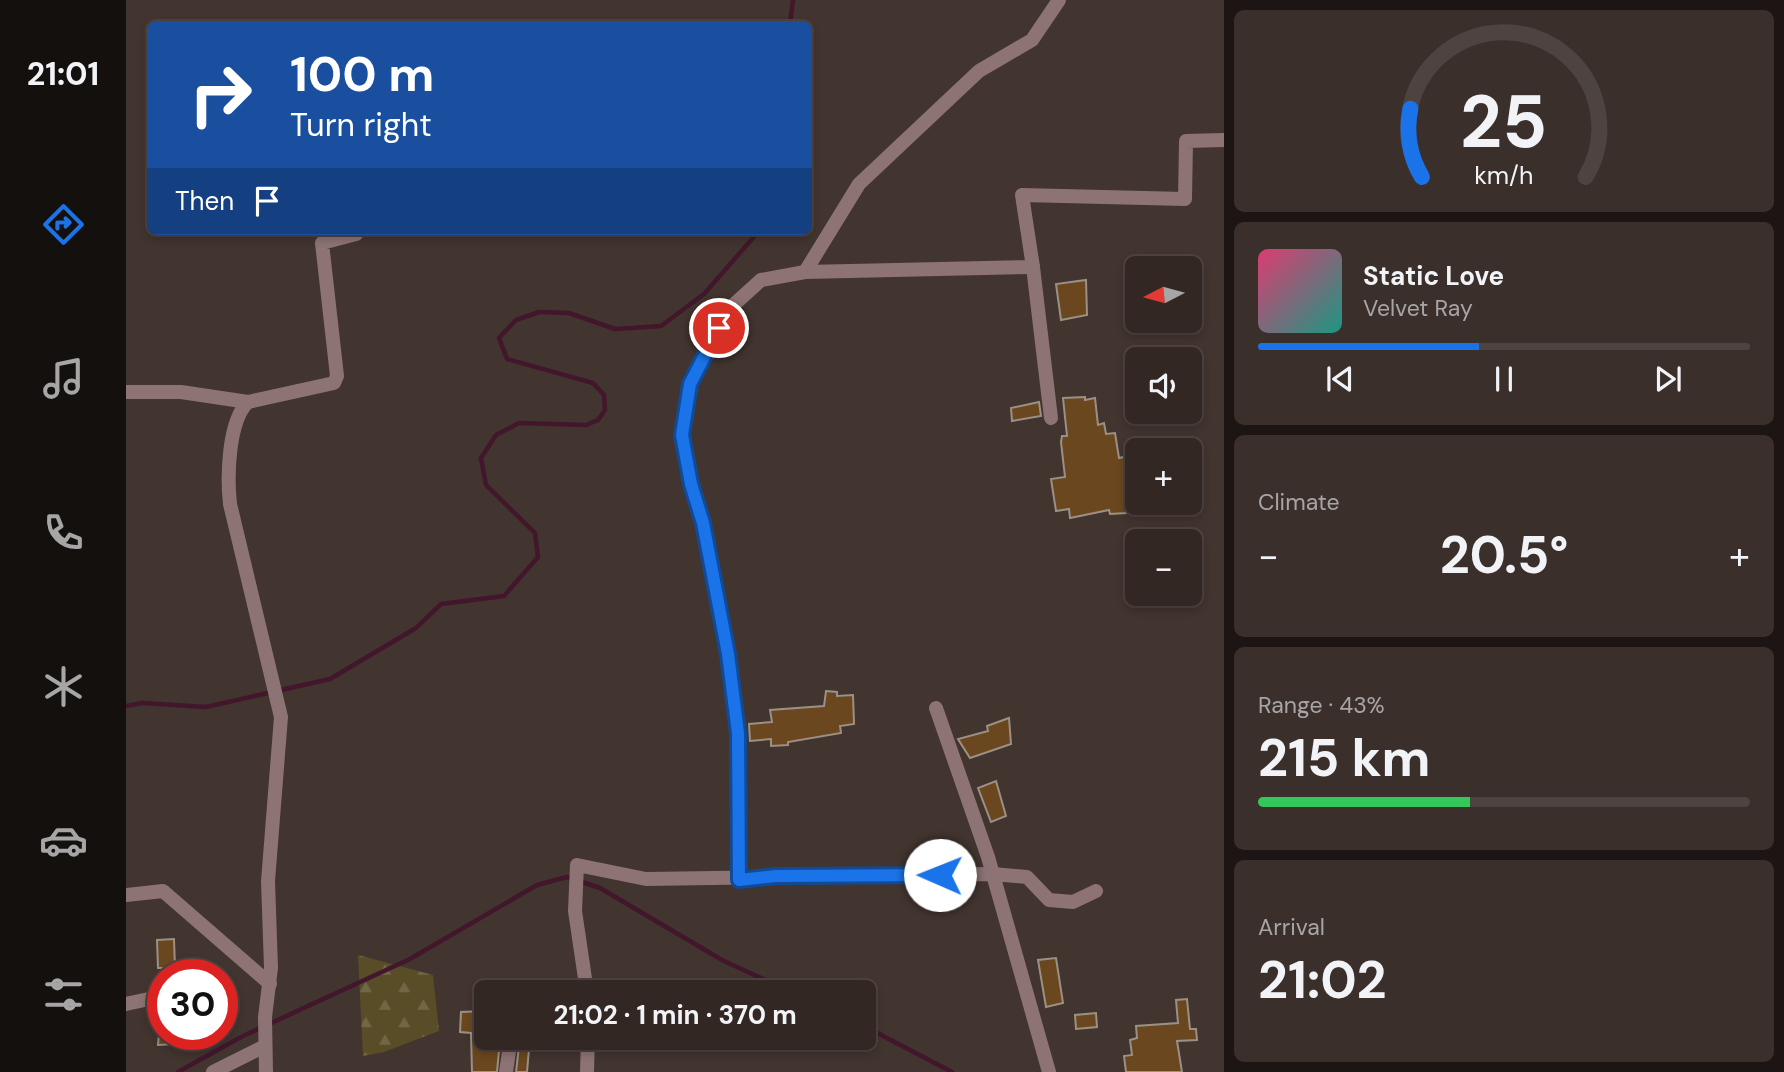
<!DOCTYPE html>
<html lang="en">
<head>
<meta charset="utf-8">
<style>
  body { margin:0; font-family:"DM Sans",sans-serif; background:#3a2f2b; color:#f1f3f6; height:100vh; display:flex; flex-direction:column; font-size:26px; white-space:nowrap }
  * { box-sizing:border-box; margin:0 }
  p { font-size:23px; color:#a8a5a6 }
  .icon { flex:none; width:38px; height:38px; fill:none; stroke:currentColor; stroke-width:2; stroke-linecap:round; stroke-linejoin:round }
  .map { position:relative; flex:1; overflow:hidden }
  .sheet { display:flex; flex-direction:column; gap:10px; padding:10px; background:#1c1513; width:560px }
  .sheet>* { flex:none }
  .top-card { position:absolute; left:21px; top:21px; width:665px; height:214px; border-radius:10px; box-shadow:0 4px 10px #0003,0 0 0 2px #4d4441; background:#1a4fa0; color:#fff; overflow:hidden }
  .needle { width:46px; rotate:264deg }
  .tools { position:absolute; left:999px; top:256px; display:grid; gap:14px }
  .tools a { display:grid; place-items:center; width:77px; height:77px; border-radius:10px; background:#322723; box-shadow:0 4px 10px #0003,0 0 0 2px #4d4441; font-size:35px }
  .speed { position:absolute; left:21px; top:959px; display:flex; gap:14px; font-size:35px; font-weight:700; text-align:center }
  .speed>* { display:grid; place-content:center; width:91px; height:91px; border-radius:50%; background:#322723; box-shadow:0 4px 10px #0003,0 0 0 2px #4d4441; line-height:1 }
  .speed .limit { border:10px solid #d22; background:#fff; color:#111 }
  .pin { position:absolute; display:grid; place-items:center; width:60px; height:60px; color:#fff; margin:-30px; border:4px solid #fff; border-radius:50%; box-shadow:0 2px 7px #0007 }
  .me { position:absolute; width:77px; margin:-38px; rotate:271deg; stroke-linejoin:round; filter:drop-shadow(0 0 5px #0008) }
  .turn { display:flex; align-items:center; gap:24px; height:147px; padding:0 28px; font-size:32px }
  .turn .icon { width:91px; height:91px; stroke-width:2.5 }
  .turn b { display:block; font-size:49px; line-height:60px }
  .then { display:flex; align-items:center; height:66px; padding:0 28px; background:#0003; gap:14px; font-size:26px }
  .big { font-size:52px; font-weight:700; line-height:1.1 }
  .sheet .tile { flex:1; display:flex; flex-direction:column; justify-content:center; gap:10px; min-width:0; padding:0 24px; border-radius:10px; background:#3a2f2b }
  .sheet .dial { align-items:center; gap:0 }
  .dial svg { height:182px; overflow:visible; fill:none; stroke:#4d4441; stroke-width:7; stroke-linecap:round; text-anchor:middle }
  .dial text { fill:#f1f3f6; stroke:none }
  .song { display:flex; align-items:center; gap:21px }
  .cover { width:84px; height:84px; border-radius:10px; background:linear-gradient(135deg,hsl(340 70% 55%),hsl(170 70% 35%)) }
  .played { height:7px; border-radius:4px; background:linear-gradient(90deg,#1a73e8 45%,#4d4441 45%) }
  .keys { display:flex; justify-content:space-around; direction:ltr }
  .heat { display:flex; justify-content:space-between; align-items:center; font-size:38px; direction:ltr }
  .charge { height:10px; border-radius:5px; background:linear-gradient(90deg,#34c759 43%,#4d4441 0) }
  .trip { position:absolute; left:348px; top:980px; width:402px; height:70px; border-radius:10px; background:#322723; box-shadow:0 4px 10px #0003,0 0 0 2px #4d4441; font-weight:700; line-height:70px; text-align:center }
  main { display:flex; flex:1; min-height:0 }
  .menu { display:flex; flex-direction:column; width:126px; justify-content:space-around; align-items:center; background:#14100e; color:#a8a5a6 }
  .menu .icon { width:49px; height:49px }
  .menu .active { color:#1a73e8 }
  .menu b { font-size:32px; color:#f1f3f6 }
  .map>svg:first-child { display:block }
  .forest { fill:url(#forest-firs) }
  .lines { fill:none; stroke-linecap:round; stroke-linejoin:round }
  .stream { stroke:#42162b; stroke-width:4.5 }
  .building { fill:#6a471f; stroke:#9b9085; stroke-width:2 }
  .street { stroke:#8d7373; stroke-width:14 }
  .route-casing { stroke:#114b97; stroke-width:18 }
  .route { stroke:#1a73e8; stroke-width:12 }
</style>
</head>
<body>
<main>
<nav class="menu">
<b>21:01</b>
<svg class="icon active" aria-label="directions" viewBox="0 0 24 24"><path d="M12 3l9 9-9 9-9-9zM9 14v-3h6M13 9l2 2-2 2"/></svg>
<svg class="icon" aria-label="music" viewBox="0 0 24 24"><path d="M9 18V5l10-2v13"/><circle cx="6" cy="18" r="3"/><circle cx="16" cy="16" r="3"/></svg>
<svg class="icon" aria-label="phone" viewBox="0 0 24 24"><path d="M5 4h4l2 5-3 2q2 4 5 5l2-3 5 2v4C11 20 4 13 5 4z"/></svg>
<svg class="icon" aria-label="climate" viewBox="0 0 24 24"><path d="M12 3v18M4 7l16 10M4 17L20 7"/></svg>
<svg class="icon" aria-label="car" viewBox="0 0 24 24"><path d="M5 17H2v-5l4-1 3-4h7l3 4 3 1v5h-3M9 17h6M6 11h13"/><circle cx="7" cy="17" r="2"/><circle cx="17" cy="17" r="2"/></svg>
<svg class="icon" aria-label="filters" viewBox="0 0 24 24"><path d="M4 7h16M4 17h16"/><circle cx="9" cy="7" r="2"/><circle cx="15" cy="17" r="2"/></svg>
</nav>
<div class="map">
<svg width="1098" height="1072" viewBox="0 0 1098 1072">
  <defs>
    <pattern id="forest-firs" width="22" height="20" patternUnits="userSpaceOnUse" patternTransform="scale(1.75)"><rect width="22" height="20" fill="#594d28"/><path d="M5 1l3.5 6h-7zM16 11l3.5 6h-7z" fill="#716646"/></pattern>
  </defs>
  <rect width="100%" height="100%" fill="#42342f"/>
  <polygon class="forest" points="232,955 307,975 313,1031 258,1052 237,1056"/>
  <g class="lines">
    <g class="stream">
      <polyline points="664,24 667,0"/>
      <polyline points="0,706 16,703 80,707 204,679 290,628 315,604 378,596 412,557 409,533 360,485 355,458 370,435 393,423 460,425 472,420 479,410 478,395 467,383 381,359 373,338 390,320 413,312 443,313 489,329 535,326 578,294 633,231"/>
      <polyline points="738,1026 826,1072"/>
      <polyline points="52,1072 115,1037 284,959 411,885 441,877 474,888 596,960 665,992"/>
    </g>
  </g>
  <g class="building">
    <polygon points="960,280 961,315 935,320 930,284"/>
    <polygon points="959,397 959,400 969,398 972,425 978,423 980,434 989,433 993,458 998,457 999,468 1012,467 1012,507 1000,509 1001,513 984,514 983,510 944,518 943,509 930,511 925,479 939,477 935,442 936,436 941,436 937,398"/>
    <polygon points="913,402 915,416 886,421 885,408"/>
    <polygon points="700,691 711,692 711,696 727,695 728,724 714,726 715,733 662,742 662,745 645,746 645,739 624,741 623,724 646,722 644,710 698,706"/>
    <polygon points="883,718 885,744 844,758 832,739 862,731 861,726"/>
    <polygon points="870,781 880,816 865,822 852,788"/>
    <polygon points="48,939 49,968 32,968 31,940"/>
    <polygon points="930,958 937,1003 920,1007 912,960"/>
    <polygon points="1061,999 1064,1029 1070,1029 1071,1040 1051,1041 1056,1072 1000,1072 998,1056 1006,1055 1004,1040 1011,1038 1010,1026 1052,1023 1050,1000"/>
    <polygon points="359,1011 362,1051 373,1051 371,1072 346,1072 345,1033 334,1032 335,1012"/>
    <polygon points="970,1013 971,1027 950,1029 949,1015"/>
    <polygon points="33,1034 65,1034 65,1043 32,1045"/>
    <polygon points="394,1038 404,1038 401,1072 390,1072"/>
  </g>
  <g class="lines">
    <g class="street">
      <polyline points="907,267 925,418"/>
      <polyline points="679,272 733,184 853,71 906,40 933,0"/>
      <polyline points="0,392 55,392 122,402"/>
      <polyline points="810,708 862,857 923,1072"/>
      <polyline points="613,880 612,733 602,654 577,523 565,483 556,435 564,384 603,309 635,280 679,272 907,267 896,195 1059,199 1060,141 1098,140"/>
      <polyline points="0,895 37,891 144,984"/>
      <polyline points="461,992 449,911 451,865 520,879 867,874 901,877 923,900 947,902 970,891"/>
      <polyline points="0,1004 37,996"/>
      <polyline points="87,1072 139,1046"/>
      <path d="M140,1072L139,1017L145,968L142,881L155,717L104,504C101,477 102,421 122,402L208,383L211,376L196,243L230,234L231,231"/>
      <polyline points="380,1072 385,1038"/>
      <polyline points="461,1072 462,1038"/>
    </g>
  </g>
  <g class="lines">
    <defs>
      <polyline id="route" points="593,328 564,384 556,435 565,484 577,523 602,654 612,733 613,880 650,876 814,875"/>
    </defs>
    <use href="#route" class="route-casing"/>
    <use href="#route" class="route"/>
  </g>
</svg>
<div class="tools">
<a><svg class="needle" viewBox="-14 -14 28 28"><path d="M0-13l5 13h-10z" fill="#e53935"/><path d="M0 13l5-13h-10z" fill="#a8a5a6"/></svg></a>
<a><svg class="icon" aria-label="sound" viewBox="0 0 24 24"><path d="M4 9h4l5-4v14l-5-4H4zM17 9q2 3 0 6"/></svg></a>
<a>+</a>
<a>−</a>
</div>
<div class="speed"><div class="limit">30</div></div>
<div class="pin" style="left:593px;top:328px;background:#d93025"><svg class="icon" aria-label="arrive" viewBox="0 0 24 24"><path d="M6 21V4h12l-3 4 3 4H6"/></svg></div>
<svg class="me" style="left:814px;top:875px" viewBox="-20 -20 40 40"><circle r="19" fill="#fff"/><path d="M0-13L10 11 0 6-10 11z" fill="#1a73e8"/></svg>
<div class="trip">21:02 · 1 min · 370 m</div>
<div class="top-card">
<div class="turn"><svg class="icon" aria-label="right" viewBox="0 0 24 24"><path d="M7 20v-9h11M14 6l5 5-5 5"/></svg><div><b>100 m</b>Turn right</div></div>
<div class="then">Then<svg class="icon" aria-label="arrive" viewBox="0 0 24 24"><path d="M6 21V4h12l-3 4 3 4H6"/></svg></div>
</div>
</div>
<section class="sheet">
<div class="tile dial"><svg viewBox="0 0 100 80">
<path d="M14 69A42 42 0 1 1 86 69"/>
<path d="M14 69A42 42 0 0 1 9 39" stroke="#1a73e8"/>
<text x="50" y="56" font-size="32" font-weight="700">25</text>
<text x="50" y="72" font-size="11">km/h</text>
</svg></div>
<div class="tile">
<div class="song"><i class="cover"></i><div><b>Static Love</b><p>Velvet Ray</p></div></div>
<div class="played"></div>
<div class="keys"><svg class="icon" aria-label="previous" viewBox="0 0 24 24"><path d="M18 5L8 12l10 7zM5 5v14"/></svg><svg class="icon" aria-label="pause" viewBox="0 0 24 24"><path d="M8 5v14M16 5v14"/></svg><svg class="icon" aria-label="next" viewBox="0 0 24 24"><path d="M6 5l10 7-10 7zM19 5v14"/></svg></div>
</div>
<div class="tile"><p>Climate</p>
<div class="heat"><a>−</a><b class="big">20.5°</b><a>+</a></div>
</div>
<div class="tile"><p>Range · 43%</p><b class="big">215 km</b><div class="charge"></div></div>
<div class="tile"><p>Arrival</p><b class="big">21:02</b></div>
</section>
</main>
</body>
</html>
